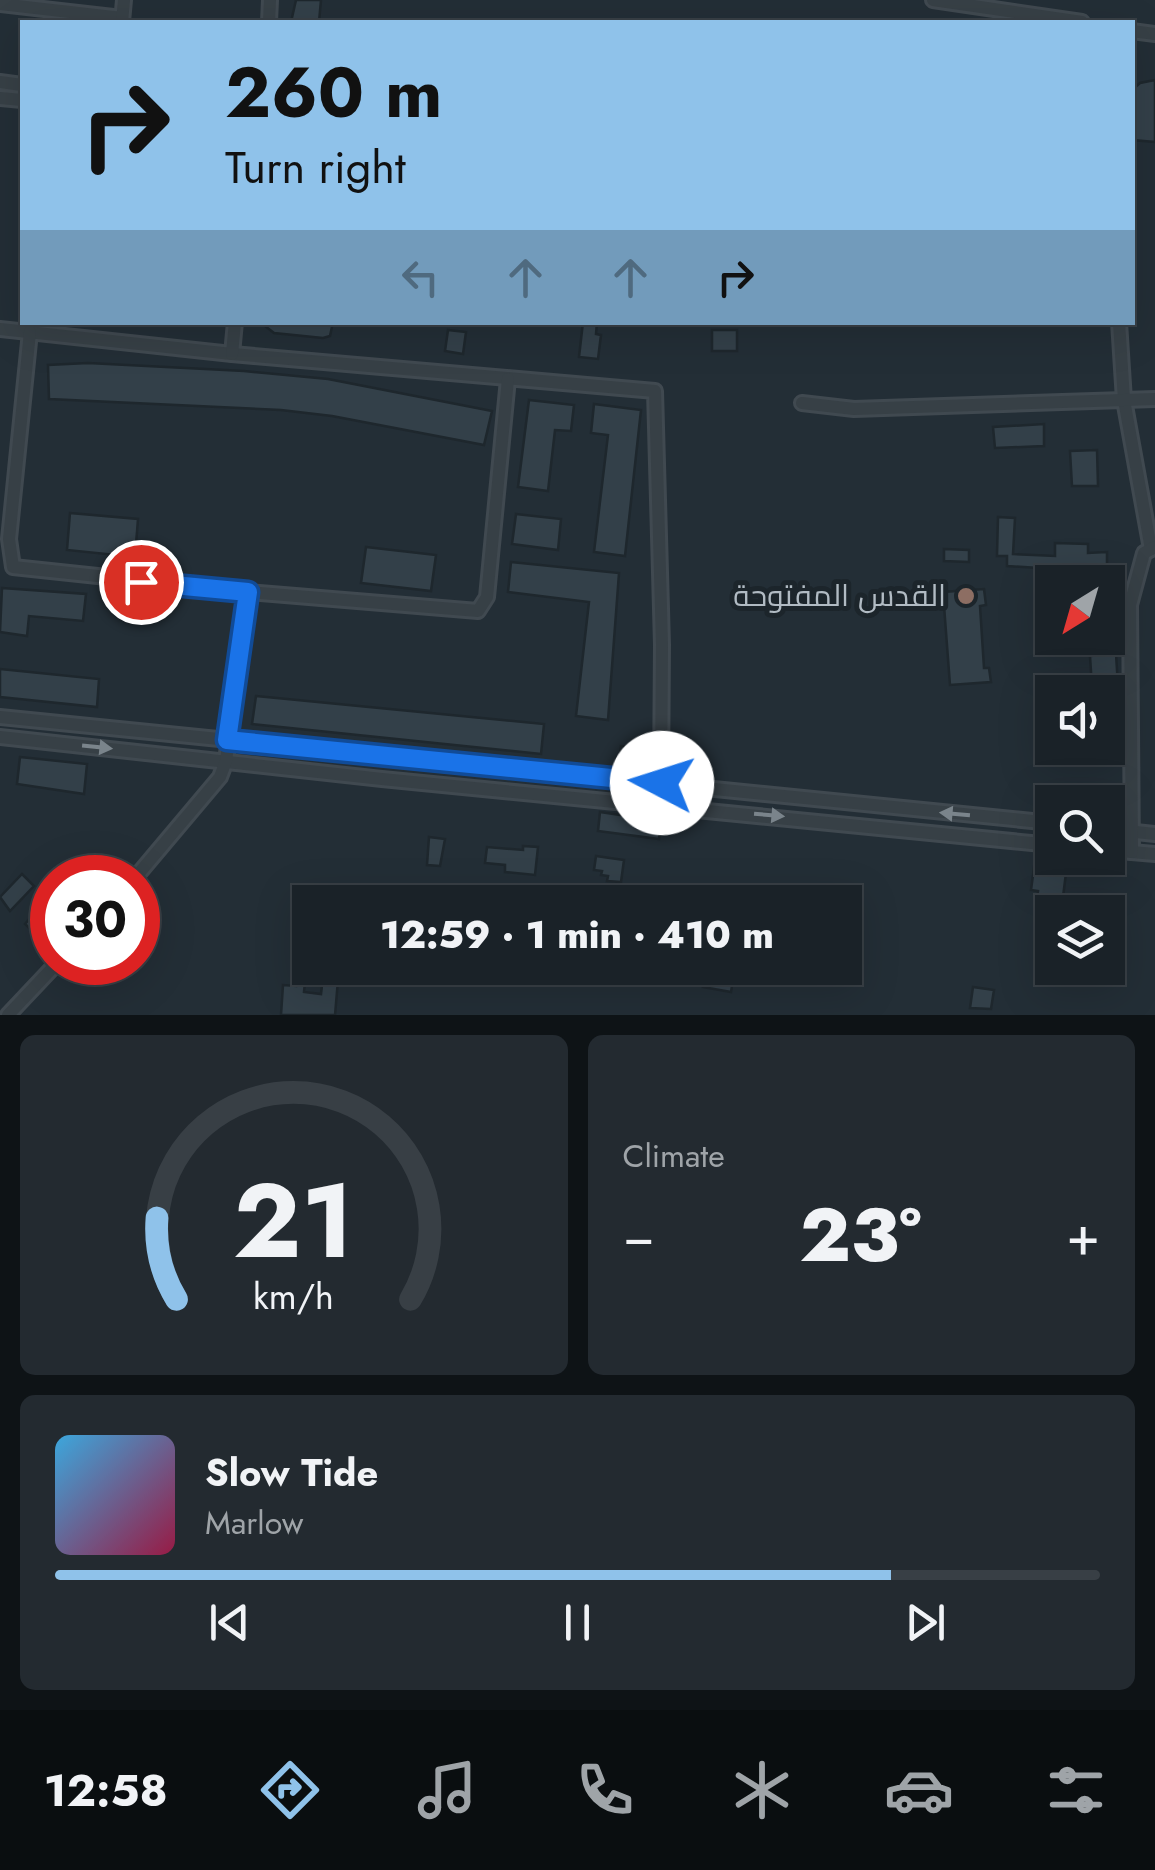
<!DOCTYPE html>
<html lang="en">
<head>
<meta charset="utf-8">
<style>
  body { margin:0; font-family:Jost,Cairo,sans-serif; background:#232a30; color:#f1f3f6; height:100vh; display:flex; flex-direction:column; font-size:38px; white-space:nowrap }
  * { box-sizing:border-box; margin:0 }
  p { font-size:32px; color:#9fa4a8 }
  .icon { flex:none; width:55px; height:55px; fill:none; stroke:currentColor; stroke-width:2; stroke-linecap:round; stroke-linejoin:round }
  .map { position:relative; height:1015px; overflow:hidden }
  .drawer { display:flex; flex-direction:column; gap:20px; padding:20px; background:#0e1316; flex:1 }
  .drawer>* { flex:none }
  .banner { position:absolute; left:20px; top:20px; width:1115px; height:305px; border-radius:0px; box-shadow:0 10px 40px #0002,0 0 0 2px #383f45; background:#8fc2ea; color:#111; overflow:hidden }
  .needle { width:65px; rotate:217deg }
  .tools { position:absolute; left:1035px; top:565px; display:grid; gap:20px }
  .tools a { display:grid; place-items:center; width:90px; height:90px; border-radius:0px; background:#1a2228; box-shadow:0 10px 40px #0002,0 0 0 2px #383f45; font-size:50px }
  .speed { position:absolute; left:30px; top:855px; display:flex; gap:20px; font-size:50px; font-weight:700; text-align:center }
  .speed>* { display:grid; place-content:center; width:130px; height:130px; border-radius:50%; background:#1a2228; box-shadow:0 10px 40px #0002,0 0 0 2px #383f45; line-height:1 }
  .speed .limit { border:15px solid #d22; background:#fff; color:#111 }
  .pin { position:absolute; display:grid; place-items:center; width:85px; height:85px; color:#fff; margin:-42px; border:5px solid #fff; border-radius:50%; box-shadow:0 2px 10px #0007 }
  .me { position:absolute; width:110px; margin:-55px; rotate:275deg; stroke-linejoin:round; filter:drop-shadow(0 0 8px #0008) }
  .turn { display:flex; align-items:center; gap:35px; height:210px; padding:0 40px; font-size:45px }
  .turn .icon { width:130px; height:130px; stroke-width:2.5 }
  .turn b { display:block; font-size:70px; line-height:85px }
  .lanes { display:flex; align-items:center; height:95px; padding:0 40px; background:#0003; justify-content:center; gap:50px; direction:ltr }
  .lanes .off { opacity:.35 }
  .big { font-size:75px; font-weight:800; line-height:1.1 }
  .drawer .tile { flex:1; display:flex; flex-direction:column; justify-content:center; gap:15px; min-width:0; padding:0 35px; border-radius:15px; background:#232a30 }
  .drawer .dial { align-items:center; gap:0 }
  .dial svg { height:260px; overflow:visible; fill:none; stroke:#383f45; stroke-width:7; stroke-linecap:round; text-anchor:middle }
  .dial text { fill:#f1f3f6; stroke:none }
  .song { display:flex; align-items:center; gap:30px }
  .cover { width:120px; height:120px; border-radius:15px; background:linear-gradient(135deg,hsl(200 70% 55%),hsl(340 70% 35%)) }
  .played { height:10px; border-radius:5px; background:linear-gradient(90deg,#8fc2ea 80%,#383f45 80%) }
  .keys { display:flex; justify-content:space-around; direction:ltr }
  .heat { display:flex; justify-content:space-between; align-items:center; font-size:55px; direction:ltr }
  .drawer .tiles { flex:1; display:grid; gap:20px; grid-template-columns:1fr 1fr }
  .tile:last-child { grid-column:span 2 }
  .trip { position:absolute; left:292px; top:885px; width:570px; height:100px; border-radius:0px; background:#1a2228; box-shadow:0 10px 40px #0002,0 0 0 2px #383f45; font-weight:800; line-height:100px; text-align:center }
  .dock { display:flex; height:160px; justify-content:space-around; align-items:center; background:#0a0e10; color:#9fa4a8 }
  .dock .icon { width:70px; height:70px }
  .dock .active { color:#8fc2ea }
  .dock b { font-size:45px; color:#f1f3f6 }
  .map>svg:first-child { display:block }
  .building { fill:#334049; stroke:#1e272d; stroke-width:2.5 }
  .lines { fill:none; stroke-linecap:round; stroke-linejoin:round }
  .minor-casing { stroke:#404950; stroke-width:18 }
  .minor { stroke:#374046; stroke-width:12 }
  .oneway { fill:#7a848b }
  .route-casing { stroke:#114b97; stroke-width:25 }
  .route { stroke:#1a73e8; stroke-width:18 }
  .education-dot { fill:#8d6e63; stroke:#1c252b; stroke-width:4 }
  .labels { text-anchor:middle; stroke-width:10; stroke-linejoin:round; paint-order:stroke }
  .poi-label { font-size:30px; fill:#b1bbc3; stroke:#1c252b; text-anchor:end }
</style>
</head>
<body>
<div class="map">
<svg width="1155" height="1015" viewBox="0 0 1155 1015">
  <rect width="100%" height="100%" fill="#232e36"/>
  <g class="building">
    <polygon points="296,0 321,0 319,22 291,22"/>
    <polygon points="1155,80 1155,142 1133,140 1132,90 1140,83"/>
    <polygon points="260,322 333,322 330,336 323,338 274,333"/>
    <polygon points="583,322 597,322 596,334 601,335 598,359 579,357"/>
    <polygon points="448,330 466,332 463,354 445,351"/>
    <rect x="712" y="330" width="25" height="21"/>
    <polygon points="88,363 244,371 328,379 492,411 484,445 332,416 281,410 49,399 48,365"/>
    <polygon points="529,400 574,405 571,431 555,430 548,491 518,487"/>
    <polygon points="594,404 641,410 625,556 594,552 608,435 591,433"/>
    <polygon points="1044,424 1044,446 995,448 993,427"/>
    <polygon points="1097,450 1098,486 1072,486 1070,451"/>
    <polygon points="70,513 138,519 135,557 67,550"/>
    <polygon points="516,514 561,519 558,550 512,544"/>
    <polygon points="998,517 1015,518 1013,554 1055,556 1055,543 1088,544 1088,553 1107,552 1107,582 1083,582 1083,571 1064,570 1064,576 1054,576 1054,569 1007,566 1007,556 997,556"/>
    <polygon points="366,547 436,555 431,591 361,583"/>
    <polygon points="944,549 969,550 969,562 944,561"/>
    <polygon points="511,562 619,573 608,720 576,716 589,602 508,592"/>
    <polygon points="2,588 86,594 83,621 29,616 27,636 0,632"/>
    <polygon points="984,589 986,605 980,606 984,668 989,668 991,682 950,685 943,592"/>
    <polygon points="1116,654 1118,686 1092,687 1090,656"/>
    <polygon points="0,669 99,679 97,707 0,697"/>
    <polygon points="256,696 544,724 541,754 252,724"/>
    <polygon points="632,740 644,741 642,759 620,756 621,746 632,747"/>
    <polygon points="20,757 87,764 84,794 17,784"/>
    <polygon points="600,812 661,821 659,839 598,831"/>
    <polygon points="429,837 445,839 440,866 427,865"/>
    <polygon points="523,846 538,847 535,875 505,872 505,865 485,863 487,847 523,850"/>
    <polygon points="596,856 624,860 621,882 607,881 608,876 601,875 602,871 594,870"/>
    <polygon points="1035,860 1067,865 1062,905 1078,907 1078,912 1035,912 1038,891 1031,890"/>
    <polygon points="22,874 34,886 10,911 0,897"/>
    <polygon points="43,891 49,897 52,893 52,929 42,940 25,924 43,904 37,898"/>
    <polygon points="324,968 339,968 335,1015 281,1015 283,985 296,986 297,971 306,972 304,992 321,994"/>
    <polygon points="715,971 734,974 731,992 703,987 705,974 715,976"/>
    <polygon points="973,987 994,990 991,1009 970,1008"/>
  </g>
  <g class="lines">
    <defs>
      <g id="minor">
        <polyline points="933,0 1082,22"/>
        <polyline points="0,4 122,18"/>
        <polyline points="122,22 124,0"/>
        <polyline points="269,22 270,0"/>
        <polyline points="1132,31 1155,34"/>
        <polyline points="0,82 22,85"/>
        <polyline points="0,98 22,100"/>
        <polyline points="1119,322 1124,400 1151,549"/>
        <polyline points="0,329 232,354 655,391 662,645 661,783"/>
        <polyline points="30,332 9,539 13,567 248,592 478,611 487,597 508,379"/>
        <polyline points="232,354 235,322"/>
        <polyline points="802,403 854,409 1155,399"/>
        <polyline points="0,717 1052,823"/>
        <polyline points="0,737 382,779 1052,845"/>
        <polyline points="1108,829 1155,834"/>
        <polyline points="1108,850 1155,854"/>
        <polyline points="1132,852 1130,605 1144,553 1155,547"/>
        <polyline points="135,878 220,777 226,761 248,592"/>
        <polyline points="8,1015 58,962"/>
      </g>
    </defs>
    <use href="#minor" class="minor-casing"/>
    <use href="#minor" class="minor"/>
  </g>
  <defs><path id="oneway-solid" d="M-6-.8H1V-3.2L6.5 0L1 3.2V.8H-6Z" transform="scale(2.5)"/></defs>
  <g class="oneway">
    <use href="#oneway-solid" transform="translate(97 747) rotate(6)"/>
    <use href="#oneway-solid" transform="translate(955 814) rotate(-175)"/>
    <use href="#oneway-solid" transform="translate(769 815) rotate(5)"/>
  </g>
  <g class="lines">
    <defs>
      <polyline id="route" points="141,582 248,592 227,740 662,783"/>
    </defs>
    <use href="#route" class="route-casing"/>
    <use href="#route" class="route"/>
  </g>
  <circle class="education-dot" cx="966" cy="596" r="10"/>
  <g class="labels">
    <g class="poi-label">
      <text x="946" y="606">القدس المفتوحة</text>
    </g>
  </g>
</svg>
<div class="tools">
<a><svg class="needle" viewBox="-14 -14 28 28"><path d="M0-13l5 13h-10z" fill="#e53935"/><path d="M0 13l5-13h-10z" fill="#9fa4a8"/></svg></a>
<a><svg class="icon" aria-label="sound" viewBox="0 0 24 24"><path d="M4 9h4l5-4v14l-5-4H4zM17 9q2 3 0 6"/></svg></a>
<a><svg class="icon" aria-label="search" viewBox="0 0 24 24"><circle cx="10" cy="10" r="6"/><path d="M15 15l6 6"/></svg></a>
<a><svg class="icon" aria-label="layers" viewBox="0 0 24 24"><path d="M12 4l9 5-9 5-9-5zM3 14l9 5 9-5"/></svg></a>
</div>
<div class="speed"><div class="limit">30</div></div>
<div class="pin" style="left:141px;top:582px;background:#d93025"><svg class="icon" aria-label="arrive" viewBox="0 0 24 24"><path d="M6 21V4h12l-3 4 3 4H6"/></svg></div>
<svg class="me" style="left:662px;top:783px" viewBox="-20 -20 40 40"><circle r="19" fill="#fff"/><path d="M0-13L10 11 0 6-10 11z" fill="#1a73e8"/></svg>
<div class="trip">12:59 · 1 min · 410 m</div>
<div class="banner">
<div class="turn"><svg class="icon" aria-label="right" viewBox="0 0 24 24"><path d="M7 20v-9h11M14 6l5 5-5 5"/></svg><div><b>260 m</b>Turn right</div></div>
<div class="lanes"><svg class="icon off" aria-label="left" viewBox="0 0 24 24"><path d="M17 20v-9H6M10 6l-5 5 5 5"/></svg><svg class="icon off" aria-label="ahead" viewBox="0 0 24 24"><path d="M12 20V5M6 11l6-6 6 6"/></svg><svg class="icon off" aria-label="ahead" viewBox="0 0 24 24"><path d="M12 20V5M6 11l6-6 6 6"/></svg><svg class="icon" aria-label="right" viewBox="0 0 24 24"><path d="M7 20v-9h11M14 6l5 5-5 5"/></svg></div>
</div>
</div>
<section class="drawer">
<div class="tiles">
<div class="tile dial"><svg viewBox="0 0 100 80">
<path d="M14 69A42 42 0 1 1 86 69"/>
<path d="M14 69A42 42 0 0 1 8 44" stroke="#8fc2ea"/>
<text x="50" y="56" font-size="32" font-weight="700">21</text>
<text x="50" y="72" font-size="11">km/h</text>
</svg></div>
<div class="tile"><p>Climate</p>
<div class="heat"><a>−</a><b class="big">23°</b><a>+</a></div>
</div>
<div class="tile">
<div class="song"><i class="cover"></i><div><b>Slow Tide</b><p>Marlow</p></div></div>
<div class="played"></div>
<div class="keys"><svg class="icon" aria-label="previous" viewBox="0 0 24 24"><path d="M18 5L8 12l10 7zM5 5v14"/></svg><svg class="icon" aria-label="pause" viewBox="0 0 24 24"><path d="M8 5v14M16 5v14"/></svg><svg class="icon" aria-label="next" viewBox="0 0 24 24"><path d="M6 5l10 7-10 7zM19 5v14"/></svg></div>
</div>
</div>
</section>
<nav class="dock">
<b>12:58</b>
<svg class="icon active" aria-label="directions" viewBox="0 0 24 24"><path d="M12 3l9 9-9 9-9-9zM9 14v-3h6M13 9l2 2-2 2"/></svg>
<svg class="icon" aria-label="music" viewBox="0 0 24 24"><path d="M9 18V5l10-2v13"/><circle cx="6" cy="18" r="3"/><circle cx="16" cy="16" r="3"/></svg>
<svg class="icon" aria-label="phone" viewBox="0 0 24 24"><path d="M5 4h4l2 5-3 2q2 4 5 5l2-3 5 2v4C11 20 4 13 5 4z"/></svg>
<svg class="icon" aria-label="climate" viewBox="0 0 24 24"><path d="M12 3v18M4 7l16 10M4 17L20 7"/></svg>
<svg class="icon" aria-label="car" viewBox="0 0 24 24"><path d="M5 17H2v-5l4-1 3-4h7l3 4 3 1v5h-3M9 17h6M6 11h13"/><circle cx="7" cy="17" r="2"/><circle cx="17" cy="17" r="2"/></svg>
<svg class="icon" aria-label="filters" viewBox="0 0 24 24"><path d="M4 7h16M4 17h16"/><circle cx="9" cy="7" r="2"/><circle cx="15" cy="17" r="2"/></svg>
</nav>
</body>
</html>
